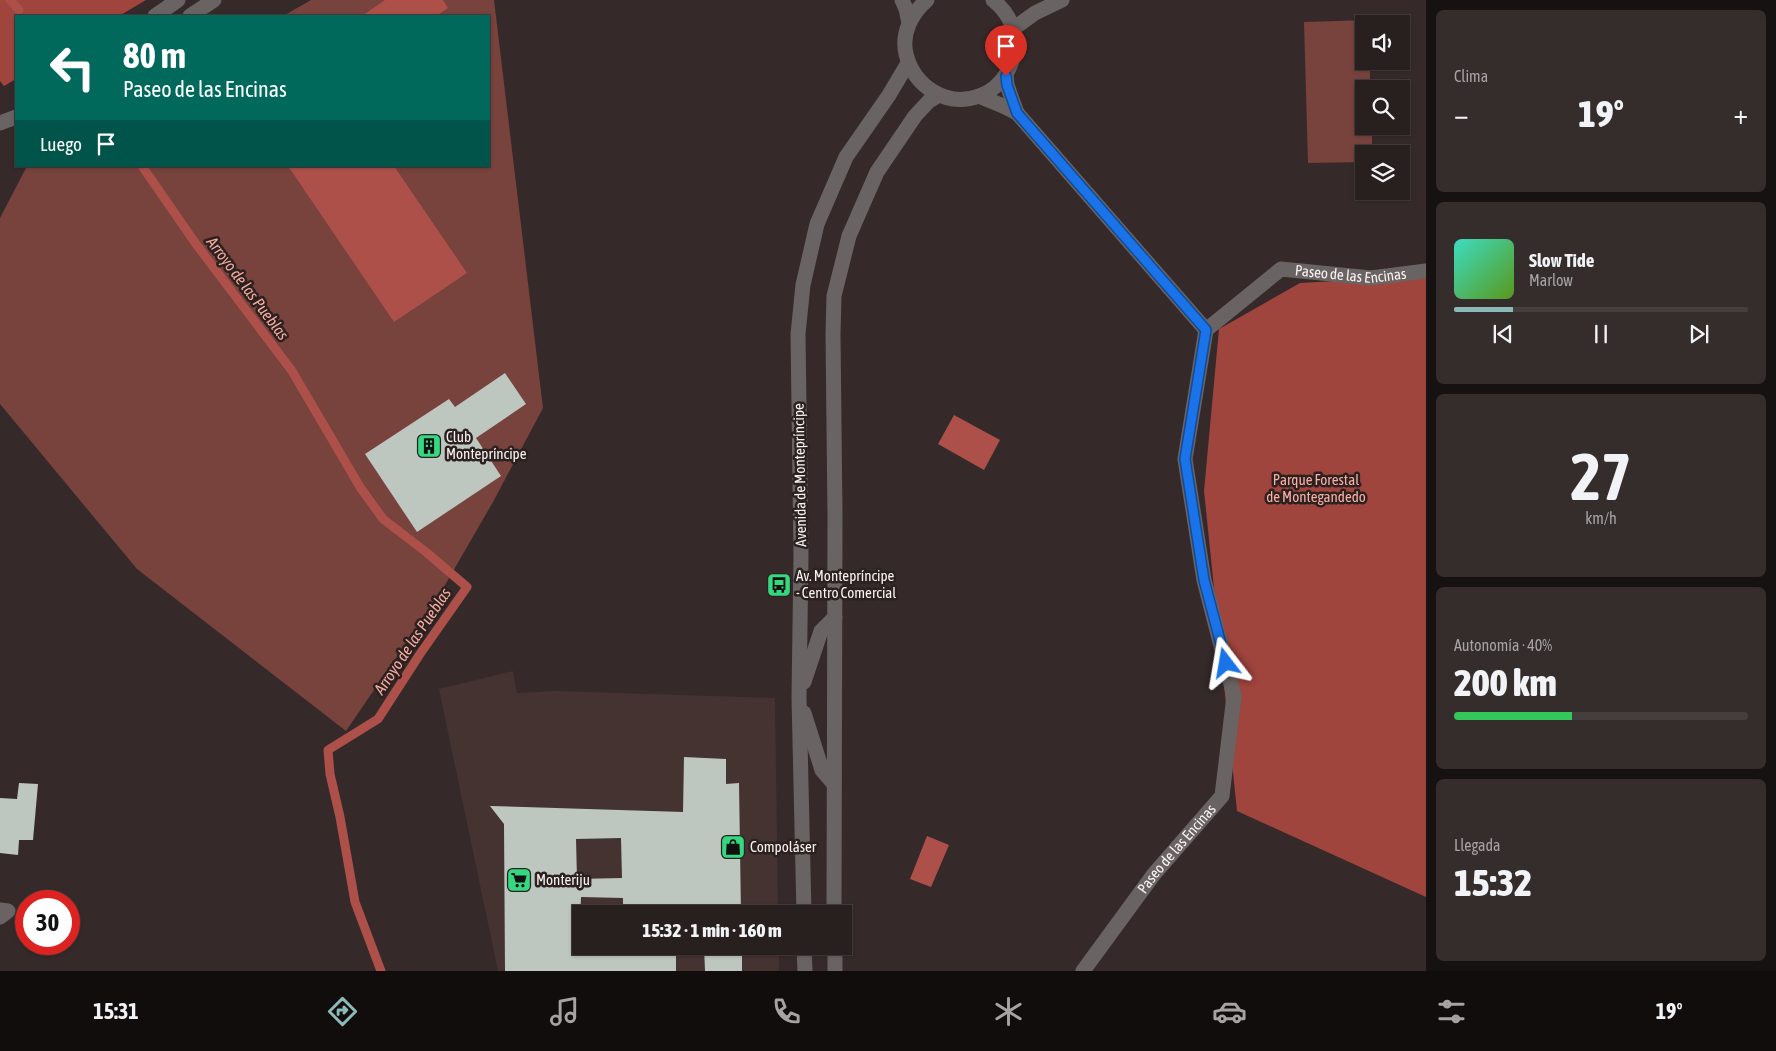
<!DOCTYPE html>
<html lang="es">
<head>
<meta charset="utf-8">
<style>
  body { margin:0; font-family:"Asap Condensed",sans-serif; background:#342d2c; color:#f1f3f6; height:100vh; display:flex; flex-direction:column; font-size:19px; white-space:nowrap }
  * { box-sizing:border-box; margin:0 }
  p { font-size:16px; color:#a5a3a4 }
  .icon { flex:none; width:28px; height:28px; fill:none; stroke:currentColor; stroke-width:2; stroke-linecap:round; stroke-linejoin:round }
  .map { position:relative; flex:1; overflow:hidden }
  .details { display:flex; flex-direction:column; gap:10px; padding:10px; background:#161211; width:350px }
  .details>* { flex:none }
  .hud { position:absolute; left:15px; top:15px; width:475px; height:152px; border-radius:0px; box-shadow:0 1px 4px #0004,0 0 0 1px #443e3d; background:#00695c; color:#fff; overflow:hidden }
  .buttons { position:absolute; left:1355px; top:15px; display:grid; gap:10px }
  .buttons a { display:grid; place-items:center; width:55px; height:55px; border-radius:0px; background:#28201f; box-shadow:0 1px 4px #0004,0 0 0 1px #443e3d; font-size:25px }
  .speed { position:absolute; left:15px; top:890px; display:flex; gap:10px; font-size:25px; font-weight:700; text-align:center }
  .speed>* { display:grid; place-content:center; width:65px; height:65px; border-radius:50%; background:#28201f; box-shadow:0 1px 4px #0004,0 0 0 1px #443e3d; line-height:1 }
  .speed .limit { border:8px solid #d22; background:#fff; color:#111 }
  .pin { position:absolute; display:grid; place-items:center; width:42px; height:42px; color:#fff; margin:-51px -21px; border-radius:50% 50% 50% 0; rotate:-45deg; box-shadow:0 0 5px #0007 }
  .pin .icon { rotate:45deg }
  .me { position:absolute; width:55px; margin:-28px; rotate:346deg; stroke-linejoin:round; filter:drop-shadow(0 0 4px #0008) }
  .turn { display:flex; align-items:center; gap:18px; height:105px; padding:0 25px; font-size:22px }
  .turn .icon { width:65px; height:65px; stroke-width:2.5 }
  .turn b { display:block; font-size:35px; line-height:42px }
  .then { display:flex; align-items:center; height:48px; padding:0 25px; background:#0003; gap:10px; font-size:19px }
  .big { font-size:38px; font-weight:800; line-height:1.1 }
  .details .widget { flex:1; display:flex; flex-direction:column; justify-content:center; gap:8px; min-width:0; padding:0 18px; border-radius:8px; background:#342d2c }
  .details .dial { align-items:center; gap:0 }
  .dial b { font-size:65px; line-height:1 }
  .song { display:flex; align-items:center; gap:15px }
  .cover { width:60px; height:60px; border-radius:8px; background:linear-gradient(135deg,hsl(170 70% 55%),hsl(90 70% 35%)) }
  .played { height:5px; border-radius:2px; background:linear-gradient(90deg,#8bbbb9 20%,#443e3d 20%) }
  .keys { display:flex; justify-content:space-around; direction:ltr }
  .heat { display:flex; justify-content:space-between; align-items:center; font-size:28px; direction:ltr }
  .charge { height:8px; border-radius:4px; background:linear-gradient(90deg,#34c759 40%,#443e3d 0) }
  .trip { position:absolute; left:572px; top:905px; width:280px; height:50px; border-radius:0px; background:#28201f; box-shadow:0 1px 4px #0004,0 0 0 1px #443e3d; font-weight:800; line-height:50px; text-align:center }
  .tab-bar { display:flex; height:80px; justify-content:space-around; align-items:center; background:#100d0c; color:#a5a3a4 }
  .tab-bar .icon { width:35px; height:35px }
  .tab-bar .active { color:#8bbbb9 }
  .tab-bar b { font-size:22px; color:#f1f3f6 }
  main { display:flex; flex:1; min-height:0 }
  .map>svg:first-child { display:block }
  .built { fill:#453331 }
  .green { fill:#78423d }
  .forest { fill:#a0443e }
  .water { fill:#ad5049 }
  .lines { fill:none; stroke-linecap:round; stroke-linejoin:round }
  .stream { stroke:#ad5049; stroke-width:9 }
  .building { fill:#bdc7c0; fill-rule:evenodd }
  .minor { stroke:#696463; stroke-width:15 }
  .route-casing { stroke:#114b97; stroke-width:12 }
  .route { stroke:#1a73e8; stroke-width:9 }
  .labels { text-anchor:middle; stroke-width:5; stroke-linejoin:round; paint-order:stroke }
  .street-label { font-size:15px; fill:#f9f2f1; stroke:#2b211f }
  .poi-label { font-size:15px; fill:#f9f2f1; stroke:#2b211f; text-anchor:start }
  .park-label { font-size:15px; fill:#fbaea5; stroke:#2b211f }
  .water-label { font-size:16px; font-style:italic; fill:#f8aba3; stroke:#2b211f }
</style>
</head>
<body>
<main>
<div class="map">
<svg width="1426" height="971" viewBox="0 0 1426 971">
  <rect width="100%" height="100%" fill="#352a29"/>
  <polygon class="built" points="513,671 517,693 556,691 775,698 778,914 581,914 581,946 779,946 779,971 498,971 439,689"/>
  <g class="green">
    <polygon points="311,0 494,0 543,408 493,502 441,592 346,731 137,569 0,404 0,218 26,168 29,166 489,166 489,16 283,16"/>
    <polygon points="1368,20 1369,24 1364,24 1364,61 1370,61 1370,89 1364,89 1364,126 1372,126 1372,154 1364,154 1364,162 1308,163 1304,22"/>
  </g>
  <g class="forest">
    <polygon points="0,0 146,0 119,16 16,16 16,79 4,86 0,81"/>
    <polygon points="1426,276 1426,897 1237,811 1204,491 1219,329 1300,283"/>
  </g>
  <g class="water">
    <polygon points="385,0 443,0 448,8 436,16 362,16"/>
    <polygon points="288,166 394,166 467,273 394,322"/>
    <polygon points="954,415 1000,440 984,470 938,444"/>
    <polygon points="927,836 949,845 931,887 910,879"/>
  </g>
  <g class="lines">
    <g class="stream">
      <polyline points="10,0 19,10"/>
      <polyline points="142,166 196,244 292,371 360,487 383,519 426,552 467,587 420,654 378,719 328,750 330,774 340,817 355,902 381,971"/>
    </g>
  </g>
  <g class="building">
    <polygon points="505,373 526,404 476,438 501,476 417,532 365,454 449,399 455,407"/>
    <path d="M684,757L726,759V784L739,783L741,914H623V898L581,897L579,946H676V971H505L504,824L490,806L683,812ZM621,838L622,878L577,879L576,839Z"/>
    <polygon points="19,783 38,784 33,840 19,840 18,855 0,853 0,798 17,799"/>
    <polygon points="704,946 742,946 742,971 705,971"/>
  </g>
  <g class="lines">
    <g class="minor">
      <polyline points="902,0 906,9 909,23"/>
      <path d="M927,0C912,13 901,33 906,54C914,86 946,108 979,96C1010,85 1024,46 1008,17C1004,10 999,5 993,0"/>
      <polyline points="155,16 178,0"/>
      <polyline points="190,16 214,0"/>
      <polyline points="1013,29 1035,13 1062,0"/>
      <polyline points="1006,75 1007,85 1017,113"/>
      <polyline points="979,96 1003,106 1017,113 1206,330"/>
      <polyline points="0,123 16,117"/>
      <polyline points="804,682 821,631 835,617"/>
      <polyline points="804,713 822,770 834,784"/>
      <polyline points="0,910 8,911 0,917"/>
      <polyline points="804,914 799,697 801,555 798,334 803,285 817,224 846,157 889,95 908,63"/>
      <polyline points="834,914 835,516 833,334 834,296 849,236 877,172 915,116 929,101 939,95"/>
      <polyline points="804,946 805,971"/>
      <polyline points="835,946 835,971"/>
      <path id="s1" d="M1083,971L1154,874L1222,796L1234,696L1204,580L1185,459L1206,330L1281,269L1371,278L1426,271"/>
    </g>
  </g>
  <g class="lines">
    <defs>
      <polyline id="route" points="1006,76 1007,85 1017,113 1206,330 1185,459 1204,580 1226,663"/>
    </defs>
    <use href="#route" class="route-casing"/>
    <use href="#route" class="route"/>
  </g>
  <defs>
    <symbol id="building-square" viewBox="-11 -11 22 22"><rect x="-9" y="-9" width="18" height="18" rx="4" fill="#35d881" stroke="#2b211f"/><path d="M-4-6H4V6H1V3H-1V6H-4ZM-2.5-4.3h1.7v1.8h-1.7ZM.8-4.3h1.7v1.8H.8ZM-2.5-1h1.7V.8h-1.7ZM.8-1h1.7V.8H.8Z" fill="#111"/></symbol>
    <symbol id="bus-square" viewBox="-11 -11 22 22"><rect x="-9" y="-9" width="18" height="18" rx="4" fill="#35d881" stroke="#2b211f"/><path d="M-5-6H5V4H4V6H2V4H-2V6H-4V4H-5ZM-3.5-4V0h7V-4ZM-3.5 1.2v1.5H-2V1.2ZM2 1.2v1.5H3.5V1.2Z" fill="#111"/></symbol>
    <symbol id="shop-square" viewBox="-11 -11 22 22"><rect x="-9" y="-9" width="18" height="18" rx="4" fill="#35d881" stroke="#2b211f"/><path d="M-5-2.5h2.3a2.7 3.5 0 0 1 5.4 0H5L5.5 6h-11ZM-1.5-2.5h3a1.5 2.3 0 0 0-3 0Z" fill="#111"/></symbol>
    <symbol id="supermarket-square" viewBox="-11 -11 22 22"><rect x="-9" y="-9" width="18" height="18" rx="4" fill="#35d881" stroke="#2b211f"/><path d="M-6-5.5h2.5l.6 2H6L4.5 2H-2.5L-4.4-4H-6ZM-1.5 3.2a1.3 1.3 0 1 0 .1 0ZM3 3.2a1.3 1.3 0 1 0 .1 0Z" fill="#111"/></symbol>
  </defs>
  <g fill-rule="evenodd">
    <use href="#building-square" x="415" y="432" width="28" height="28"/>
    <use href="#bus-square" x="765" y="571" width="28" height="28"/>
    <use href="#shop-square" x="719" y="833" width="28" height="28"/>
    <use href="#supermarket-square" x="505" y="866" width="28" height="28"/>
  </g>
  <g class="labels">
    <g class="street-label">
      <text dy="5" stroke="none"><textPath href="#s1" startOffset="864">Paseo de las Encinas</textPath></text>
      <text transform="translate(800 475) rotate(-91)" y="5">Avenida de Montepríncipe</text>
      <text dy="5" stroke="none"><textPath href="#s1" startOffset="154">Paseo de las Encinas</textPath></text>
    </g>
    <g class="poi-label">
      <text x="446" y="442">Club<tspan x="446" dy="17">Montepríncipe</tspan></text>
      <text x="796" y="581">Av. Montepríncipe<tspan x="796" dy="17">- Centro Comercial</tspan></text>
      <text x="750" y="852">Compoláser</text>
      <text x="536" y="885">Monteriju</text>
    </g>
    <g class="park-label">
      <text x="1316" y="485">Parque Forestal<tspan x="1316" dy="17">de Montegandedo</tspan></text>
    </g>
    <g class="water-label">
      <text transform="translate(248 288) rotate(53)" y="6">Arroyo de las Pueblas</text>
      <text transform="translate(412 641) rotate(-56)" y="6">Arroyo de las Pueblas</text>
    </g>
  </g>
</svg>
<div class="buttons">
<a><svg class="icon" aria-label="sound" viewBox="0 0 24 24"><path d="M4 9h4l5-4v14l-5-4H4zM17 9q2 3 0 6"/></svg></a>
<a><svg class="icon" aria-label="search" viewBox="0 0 24 24"><circle cx="10" cy="10" r="6"/><path d="M15 15l6 6"/></svg></a>
<a><svg class="icon" aria-label="layers" viewBox="0 0 24 24"><path d="M12 4l9 5-9 5-9-5zM3 14l9 5 9-5"/></svg></a>
</div>
<div class="speed"><div class="limit">30</div></div>
<div class="pin" style="left:1006px;top:76px;background:#d93025"><svg class="icon" aria-label="arrive" viewBox="0 0 24 24"><path d="M6 21V4h12l-3 4 3 4H6"/></svg></div>
<svg class="me" style="left:1226px;top:663px" viewBox="-20 -20 40 40"><path d="M0-17L14 15 0 8-14 15z" fill="#1a73e8" stroke="#fff" stroke-width="4"/></svg>
<div class="trip">15:32 · 1 min · 160 m</div>
<div class="hud">
<div class="turn"><svg class="icon" aria-label="left" viewBox="0 0 24 24"><path d="M17 20v-9H6M10 6l-5 5 5 5"/></svg><div><b>80 m</b>Paseo de las Encinas</div></div>
<div class="then">Luego<svg class="icon" aria-label="arrive" viewBox="0 0 24 24"><path d="M6 21V4h12l-3 4 3 4H6"/></svg></div>
</div>
</div>
<section class="details">
<div class="widget"><p>Clima</p>
<div class="heat"><a>−</a><b class="big">19°</b><a>+</a></div>
</div>
<div class="widget">
<div class="song"><i class="cover"></i><div><b>Slow Tide</b><p>Marlow</p></div></div>
<div class="played"></div>
<div class="keys"><svg class="icon" aria-label="previous" viewBox="0 0 24 24"><path d="M18 5L8 12l10 7zM5 5v14"/></svg><svg class="icon" aria-label="pause" viewBox="0 0 24 24"><path d="M8 5v14M16 5v14"/></svg><svg class="icon" aria-label="next" viewBox="0 0 24 24"><path d="M6 5l10 7-10 7zM19 5v14"/></svg></div>
</div>
<div class="widget dial"><b>27</b><p>km/h</p></div>
<div class="widget"><p>Autonomía · 40%</p><b class="big">200 km</b><div class="charge"></div></div>
<div class="widget"><p>Llegada</p><b class="big">15:32</b></div>
</section>
</main>
<nav class="tab-bar">
<b>15:31</b>
<svg class="icon active" aria-label="directions" viewBox="0 0 24 24"><path d="M12 3l9 9-9 9-9-9zM9 14v-3h6M13 9l2 2-2 2"/></svg>
<svg class="icon" aria-label="music" viewBox="0 0 24 24"><path d="M9 18V5l10-2v13"/><circle cx="6" cy="18" r="3"/><circle cx="16" cy="16" r="3"/></svg>
<svg class="icon" aria-label="phone" viewBox="0 0 24 24"><path d="M5 4h4l2 5-3 2q2 4 5 5l2-3 5 2v4C11 20 4 13 5 4z"/></svg>
<svg class="icon" aria-label="climate" viewBox="0 0 24 24"><path d="M12 3v18M4 7l16 10M4 17L20 7"/></svg>
<svg class="icon" aria-label="car" viewBox="0 0 24 24"><path d="M5 17H2v-5l4-1 3-4h7l3 4 3 1v5h-3M9 17h6M6 11h13"/><circle cx="7" cy="17" r="2"/><circle cx="17" cy="17" r="2"/></svg>
<svg class="icon" aria-label="filters" viewBox="0 0 24 24"><path d="M4 7h16M4 17h16"/><circle cx="9" cy="7" r="2"/><circle cx="15" cy="17" r="2"/></svg>
<b>19°</b>
</nav>
</body>
</html>
